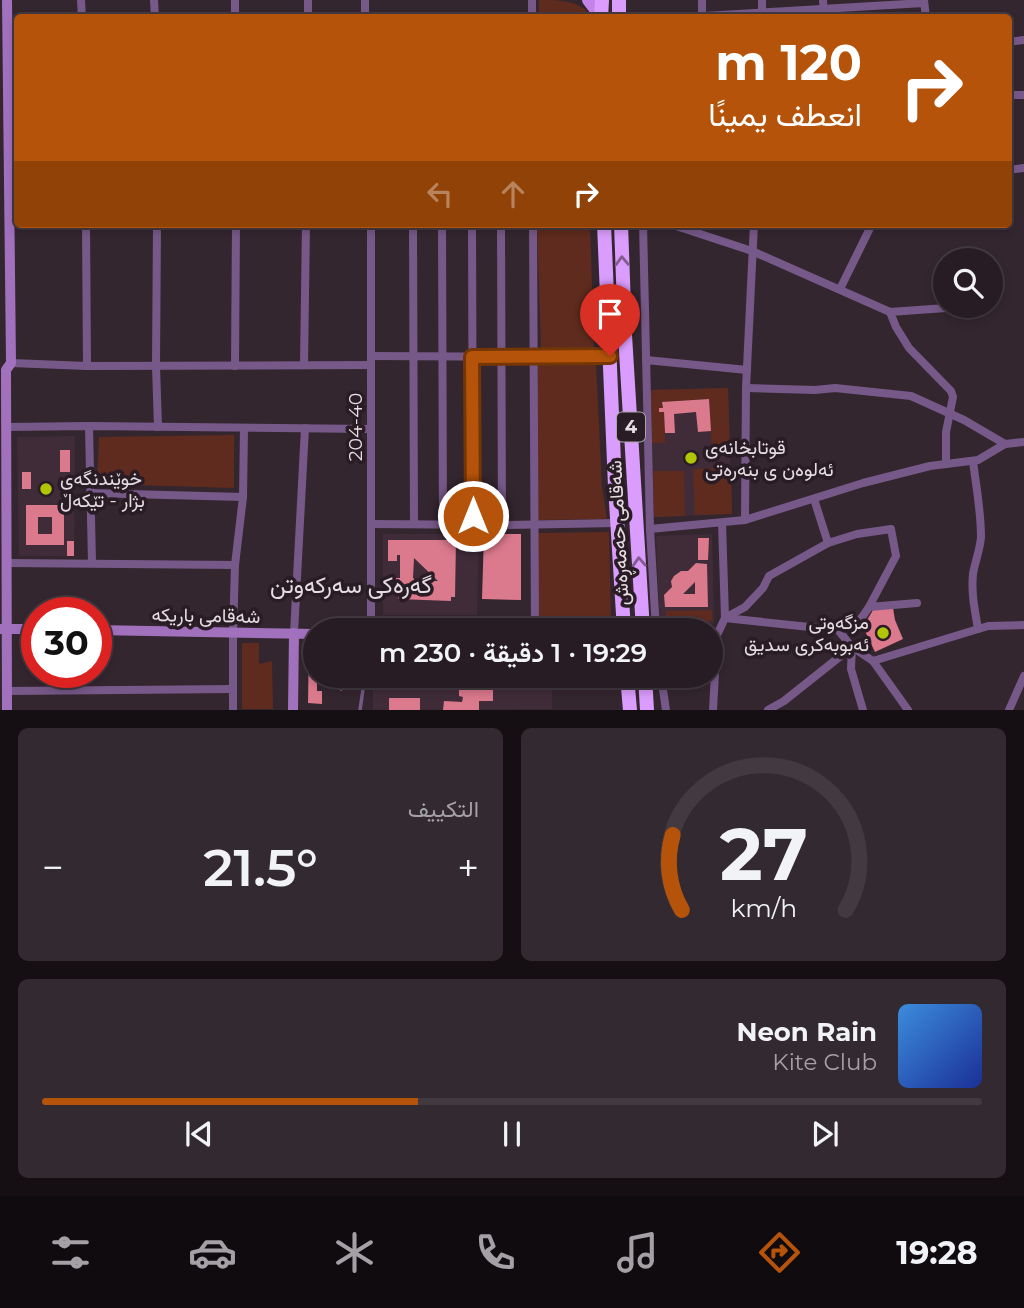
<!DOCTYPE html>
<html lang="ar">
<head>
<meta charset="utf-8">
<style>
  body { margin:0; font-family:Montserrat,Vazirmatn,sans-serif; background:#332930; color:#f1f3f6; direction:rtl; height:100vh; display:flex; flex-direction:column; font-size:26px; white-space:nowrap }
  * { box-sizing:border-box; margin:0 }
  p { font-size:23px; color:#a4a1a6 }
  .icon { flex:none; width:38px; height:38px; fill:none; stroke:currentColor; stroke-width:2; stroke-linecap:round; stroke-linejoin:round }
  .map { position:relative; height:710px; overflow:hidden; direction:ltr }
  .panel { display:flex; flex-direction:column; gap:18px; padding:18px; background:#150f13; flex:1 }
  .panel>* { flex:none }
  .hud { position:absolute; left:14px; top:14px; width:998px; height:214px; border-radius:7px; box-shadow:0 4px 10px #0003,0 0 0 2px #433a41; direction:rtl; background:#b45309; color:#fff; overflow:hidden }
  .fabs { position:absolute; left:933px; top:248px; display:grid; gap:14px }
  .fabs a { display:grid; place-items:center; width:70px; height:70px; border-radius:50%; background:#271c23; box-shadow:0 4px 10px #0003,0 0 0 2px #433a41; font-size:35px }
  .speed { position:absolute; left:21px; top:597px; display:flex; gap:14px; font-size:35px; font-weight:700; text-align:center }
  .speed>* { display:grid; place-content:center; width:91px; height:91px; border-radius:50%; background:#271c23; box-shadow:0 4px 10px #0003,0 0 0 2px #433a41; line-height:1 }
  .speed .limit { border:10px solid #d22; background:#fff; color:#111 }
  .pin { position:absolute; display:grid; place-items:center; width:60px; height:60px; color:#fff; margin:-72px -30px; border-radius:50% 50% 50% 0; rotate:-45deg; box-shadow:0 0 7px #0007 }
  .pin .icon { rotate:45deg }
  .me { position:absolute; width:77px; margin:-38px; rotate:0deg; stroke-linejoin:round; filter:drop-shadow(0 0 5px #0008) }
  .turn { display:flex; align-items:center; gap:24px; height:147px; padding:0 35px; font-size:32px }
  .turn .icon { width:91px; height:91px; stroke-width:2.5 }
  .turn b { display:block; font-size:49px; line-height:60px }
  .lanes { display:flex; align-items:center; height:66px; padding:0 35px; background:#0003; justify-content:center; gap:35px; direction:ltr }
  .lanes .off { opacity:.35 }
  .big { font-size:52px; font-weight:600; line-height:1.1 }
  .panel .tile { flex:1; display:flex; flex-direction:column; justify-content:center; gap:10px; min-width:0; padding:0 24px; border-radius:10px; background:#332930 }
  .panel .dial { align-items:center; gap:0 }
  .dial svg { height:182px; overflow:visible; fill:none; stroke:#433a41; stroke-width:7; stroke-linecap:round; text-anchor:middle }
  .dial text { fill:#f1f3f6; stroke:none }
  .song { display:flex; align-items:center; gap:21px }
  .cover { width:84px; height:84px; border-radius:10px; background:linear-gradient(135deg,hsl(210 70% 55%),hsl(230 70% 35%)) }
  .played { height:7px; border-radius:4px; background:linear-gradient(90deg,#b45309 40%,#433a41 40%) }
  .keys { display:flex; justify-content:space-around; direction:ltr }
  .heat { display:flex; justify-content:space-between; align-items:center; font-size:38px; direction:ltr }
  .panel .tiles { flex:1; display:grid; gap:18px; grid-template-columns:1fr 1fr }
  .tile:last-child { grid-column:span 2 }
  .trip { position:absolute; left:303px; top:618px; width:420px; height:70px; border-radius:35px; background:#271c23; box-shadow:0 4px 10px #0003,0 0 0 2px #433a41; font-weight:600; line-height:70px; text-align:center; direction:rtl }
  .tabs { display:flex; height:112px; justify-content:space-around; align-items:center; background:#100b0e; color:#a4a1a6 }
  .tabs .icon { width:49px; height:49px }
  .tabs .active { color:#b45309 }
  .tabs b { font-size:32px; color:#f1f3f6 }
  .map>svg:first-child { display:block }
  .built { fill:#402c39 }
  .green { fill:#5f2b1e }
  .building { fill:#db798d; fill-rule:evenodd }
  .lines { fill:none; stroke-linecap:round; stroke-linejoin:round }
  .lane { stroke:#775989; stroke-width:3.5 }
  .street { stroke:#775989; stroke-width:8 }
  .secondary { stroke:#a271be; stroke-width:10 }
  .primary { stroke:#c483e8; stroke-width:12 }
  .highway { stroke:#da9dfd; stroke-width:14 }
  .oneway { stroke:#825c91 }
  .route-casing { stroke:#753606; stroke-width:18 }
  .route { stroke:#b45309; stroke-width:12 }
  .poi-dot { fill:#afc505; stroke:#2a1c25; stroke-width:2.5 }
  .labels { text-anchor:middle; stroke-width:7; stroke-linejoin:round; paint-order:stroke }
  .shield { fill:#2a1c25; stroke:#aea3aa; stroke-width:2 }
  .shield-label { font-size:18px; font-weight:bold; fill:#e6dde3 }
  .street-label { font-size:19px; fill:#e6dde3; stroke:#2a1c25 }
  .poi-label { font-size:19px; fill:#e6dde3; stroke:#2a1c25; text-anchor:start }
  .quarter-label { font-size:23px; fill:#e6dde3; stroke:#2a1c25 }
</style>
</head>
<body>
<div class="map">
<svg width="1024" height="710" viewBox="0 0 1024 710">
  <rect width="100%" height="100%" fill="#34262f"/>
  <g class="built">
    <polygon points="728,388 732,514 654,517 651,390"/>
    <polygon points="75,436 74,556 19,556 17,437"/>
    <polygon points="383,534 479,534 477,615 383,615"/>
    <polygon points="712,534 714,623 660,624 656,536"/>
    <polygon points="442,676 552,676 552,709 373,710 373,689 427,684"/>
  </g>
  <g class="green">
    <path d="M539,0C562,0 579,0 592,17H539Z"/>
    <polygon points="537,224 590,224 594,347 541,349"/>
    <polygon points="538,364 596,364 602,487 607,519 538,520"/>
    <polygon points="728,388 730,449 712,449 709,399 662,402 663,408 659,408 659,412 664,412 665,443 652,443 651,390"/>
    <polygon points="234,435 234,488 97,484 99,437"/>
    <polygon points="731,467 732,514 695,515 693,469"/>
    <polygon points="653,471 684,471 685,516 654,517"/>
    <polygon points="609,532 611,625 539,627 537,533"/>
    <polygon points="712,610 712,621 666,623 666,611"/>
    <polygon points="242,643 259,643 259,664 272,661 273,709 242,709"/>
  </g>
  <g class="building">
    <polygon points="709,399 711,431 698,432 696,412 674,414 675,433 665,433 664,412 659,412 659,408 663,408 662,402"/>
    <rect x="60" y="450" width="10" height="22"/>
    <rect x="22" y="472" width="9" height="17"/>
    <path d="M26,505H64V545H26ZM38,517H52V534H38Z"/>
    <polygon points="484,534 521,534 521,600 482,599"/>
    <polygon points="698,538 709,538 708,560 698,560"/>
    <path d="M388,540H456L455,597H451V601L398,599V589H400V587H396V578H400V555H397V561H388ZM414,558L438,581H417L413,578Z"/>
    <rect x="67" y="541" width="7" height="15"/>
    <path d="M696,563L707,564L708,607H665L664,595L672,587L671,581L674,576L681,571H688ZM695,582V594H683Z"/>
    <polygon points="893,608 895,620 903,639 875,652 863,627 873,610"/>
    <polygon points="309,639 315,639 315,676 317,676 317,691 322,691 322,704 308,703"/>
    <polygon points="330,676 356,676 359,679 341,691"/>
    <polygon points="459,684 493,684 493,701 479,701 479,710 443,710 444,701 462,702 463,697 459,696"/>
    <rect x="389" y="698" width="31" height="12"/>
  </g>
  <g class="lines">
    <polyline class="lane" points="360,710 365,676"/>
    <g class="street">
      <polyline points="81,0 82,18"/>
      <polyline points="154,0 155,18"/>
      <polyline points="235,0 235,18"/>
      <polyline points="365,0 365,18"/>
      <polyline points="532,0 532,18"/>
      <polyline points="702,0 702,15"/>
      <polyline points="823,0 824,18"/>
      <polyline points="924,0 926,18"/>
      <polyline points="308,18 308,0"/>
      <polyline points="669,18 924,3"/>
      <polyline points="762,18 762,0"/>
      <polyline points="1008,42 1024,40"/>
      <polyline points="1008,95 1024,95"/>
      <polyline points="1008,170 1024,168"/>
      <polyline points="86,224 87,366"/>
      <polyline points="157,224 156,366 158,427"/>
      <polyline points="371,224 371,630"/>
      <polyline points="413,224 414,524"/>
      <polyline points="442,224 443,524"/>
      <polyline points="472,224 473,525"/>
      <polyline points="501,224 502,525"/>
      <polyline points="533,224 535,630"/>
      <polyline points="643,224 650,529 656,630"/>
      <polyline points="670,224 752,251 890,312 960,307"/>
      <polyline points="840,289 872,224"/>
      <polyline points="890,312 896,327 909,348 951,391 953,397 946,432 946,464"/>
      <polyline points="371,356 534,357 610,356"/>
      <polyline points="646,360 747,370"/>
      <polyline points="11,363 87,366 371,365"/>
      <polyline points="304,365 306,224"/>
      <polyline points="235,366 236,224"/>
      <polyline points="746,388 815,390 835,388 911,396 964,420 1005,444 1024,442"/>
      <polyline points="89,426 92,563"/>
      <polyline points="6,427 89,426 370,429"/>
      <path d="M973,461C976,486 981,511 981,537C980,550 975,562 973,574C971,593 975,611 978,629"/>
      <polyline points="90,493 243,497"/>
      <polyline points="814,499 828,543 857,534 891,529 896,556 869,607 917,603"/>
      <polyline points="745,520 746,388 754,224"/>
      <path d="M722,523L725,618L838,630C857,627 859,622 869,607"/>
      <polyline points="371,524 502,525 617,523"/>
      <polyline points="650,529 745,520 863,483 930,466 978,460 1005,444"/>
      <polyline points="7,563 235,565"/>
      <polyline points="838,630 852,647 873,661 908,710"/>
      <polyline points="294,633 305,428"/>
      <polyline points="852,647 851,669 863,710"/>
      <polyline points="873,661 988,626 1024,625"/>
      <polyline points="661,676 666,710"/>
      <polyline points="7,691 233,689"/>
      <polyline points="233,710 233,633 235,565 243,497 244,428"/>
      <polyline points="713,710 717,635 725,618 745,607 763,588 769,576 828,543"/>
      <polyline points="768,710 784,701 852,647"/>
      <polyline points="1009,710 1024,676"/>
    </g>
    <g class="secondary">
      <polyline points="1,629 37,629"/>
      <polyline points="96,630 315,634"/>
      <polyline points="7,710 6,370 11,363 7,0"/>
      <polyline points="293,710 294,633"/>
    </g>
    <polyline class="primary" points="588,0 601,17"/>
    <g class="highway">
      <polyline points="601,18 602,0"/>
      <polyline points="619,18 619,0"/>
      <polyline points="604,224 615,486 624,630"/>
      <polyline points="621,224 625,335 643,630"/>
      <polyline points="627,676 630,710"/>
      <polyline points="645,676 647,710"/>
    </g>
  </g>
  <defs><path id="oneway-chevron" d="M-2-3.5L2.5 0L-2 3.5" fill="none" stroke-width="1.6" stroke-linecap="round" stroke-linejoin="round" transform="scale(1.75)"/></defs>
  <g class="oneway">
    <use href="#oneway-chevron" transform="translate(622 261) rotate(-92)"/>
    <use href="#oneway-chevron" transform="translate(639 562) rotate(-93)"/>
  </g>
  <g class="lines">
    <defs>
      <polyline id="route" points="473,516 472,357 610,356"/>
    </defs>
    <use href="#route" class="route-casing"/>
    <use href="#route" class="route"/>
  </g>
  <g class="poi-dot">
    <circle cx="691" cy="458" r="7"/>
    <circle cx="46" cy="489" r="7"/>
    <circle cx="883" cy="633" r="7"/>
  </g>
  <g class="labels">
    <rect class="shield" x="617" y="412.5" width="28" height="29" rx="5"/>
    <g class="shield-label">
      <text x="631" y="433">4</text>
    </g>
    <g class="street-label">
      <text transform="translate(355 427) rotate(-90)" y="7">204-40</text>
      <text transform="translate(618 533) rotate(-93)" y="7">شەقامی حەمەڕەش</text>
      <text transform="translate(206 615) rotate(1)" y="7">شەقامی باریکە</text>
    </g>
    <g class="poi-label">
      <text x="705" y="454">قوتابخانەی<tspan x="705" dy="22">ئەلوەن ی بنەرەتی</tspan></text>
      <text x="60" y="485">خوێندنگەی<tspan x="60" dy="22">بژار - تێکەڵ</tspan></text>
      <text x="869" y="629" text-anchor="end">مزگەوتی<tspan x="869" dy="22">ئەبوبەکری سدیق</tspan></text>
    </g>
    <g class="quarter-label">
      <text x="351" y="593">گەرەکی سەرکەوتن</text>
    </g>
  </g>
</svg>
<div class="fabs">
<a><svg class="icon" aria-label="search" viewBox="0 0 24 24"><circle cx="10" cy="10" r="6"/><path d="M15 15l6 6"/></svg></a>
</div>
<div class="speed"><div class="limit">30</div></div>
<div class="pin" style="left:610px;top:356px;background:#d93025"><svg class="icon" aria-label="arrive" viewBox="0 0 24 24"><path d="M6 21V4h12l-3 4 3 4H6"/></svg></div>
<svg class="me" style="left:473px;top:516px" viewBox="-20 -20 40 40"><circle r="17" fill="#b45309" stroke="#fff" stroke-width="3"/><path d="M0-11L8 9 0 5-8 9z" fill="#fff"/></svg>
<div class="trip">19:29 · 1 دقيقة · 230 m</div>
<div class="hud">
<div class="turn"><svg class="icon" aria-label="right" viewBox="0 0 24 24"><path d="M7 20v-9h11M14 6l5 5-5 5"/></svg><div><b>120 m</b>انعطف يمينًا</div></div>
<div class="lanes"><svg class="icon off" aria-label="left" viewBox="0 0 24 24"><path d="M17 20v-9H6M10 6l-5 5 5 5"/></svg><svg class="icon off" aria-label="ahead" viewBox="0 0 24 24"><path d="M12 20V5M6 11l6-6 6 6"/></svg><svg class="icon" aria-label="right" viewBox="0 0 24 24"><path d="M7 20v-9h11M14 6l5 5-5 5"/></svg></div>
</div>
</div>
<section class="panel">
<div class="tiles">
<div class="tile dial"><svg viewBox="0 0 100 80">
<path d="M14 69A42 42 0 1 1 86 69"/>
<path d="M14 69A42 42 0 0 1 10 36" stroke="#b45309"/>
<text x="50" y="56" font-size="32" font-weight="700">27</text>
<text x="50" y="72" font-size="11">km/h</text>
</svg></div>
<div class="tile"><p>التكييف</p>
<div class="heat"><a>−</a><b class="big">21.5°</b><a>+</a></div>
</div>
<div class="tile">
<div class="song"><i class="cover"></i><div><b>Neon Rain</b><p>Kite Club</p></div></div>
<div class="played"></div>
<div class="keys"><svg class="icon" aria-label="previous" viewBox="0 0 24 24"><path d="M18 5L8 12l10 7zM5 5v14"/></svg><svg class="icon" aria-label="pause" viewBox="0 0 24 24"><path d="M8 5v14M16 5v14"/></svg><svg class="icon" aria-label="next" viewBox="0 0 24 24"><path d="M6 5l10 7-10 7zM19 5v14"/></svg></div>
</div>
</div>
</section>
<nav class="tabs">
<b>19:28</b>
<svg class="icon active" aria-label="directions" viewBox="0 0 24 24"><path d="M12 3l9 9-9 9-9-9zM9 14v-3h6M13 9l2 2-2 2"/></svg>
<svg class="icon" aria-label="music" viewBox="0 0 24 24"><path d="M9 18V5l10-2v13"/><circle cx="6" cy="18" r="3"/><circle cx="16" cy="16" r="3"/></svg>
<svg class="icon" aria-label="phone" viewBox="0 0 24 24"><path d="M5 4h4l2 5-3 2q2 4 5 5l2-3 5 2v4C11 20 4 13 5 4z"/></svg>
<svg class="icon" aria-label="climate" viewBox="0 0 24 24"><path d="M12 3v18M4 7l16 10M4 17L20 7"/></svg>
<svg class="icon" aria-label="car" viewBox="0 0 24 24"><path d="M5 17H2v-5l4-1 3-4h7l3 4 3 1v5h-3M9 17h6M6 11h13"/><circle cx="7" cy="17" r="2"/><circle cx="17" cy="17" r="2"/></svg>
<svg class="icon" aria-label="filters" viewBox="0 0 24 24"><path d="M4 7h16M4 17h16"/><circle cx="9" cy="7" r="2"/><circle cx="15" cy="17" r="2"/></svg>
</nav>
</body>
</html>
